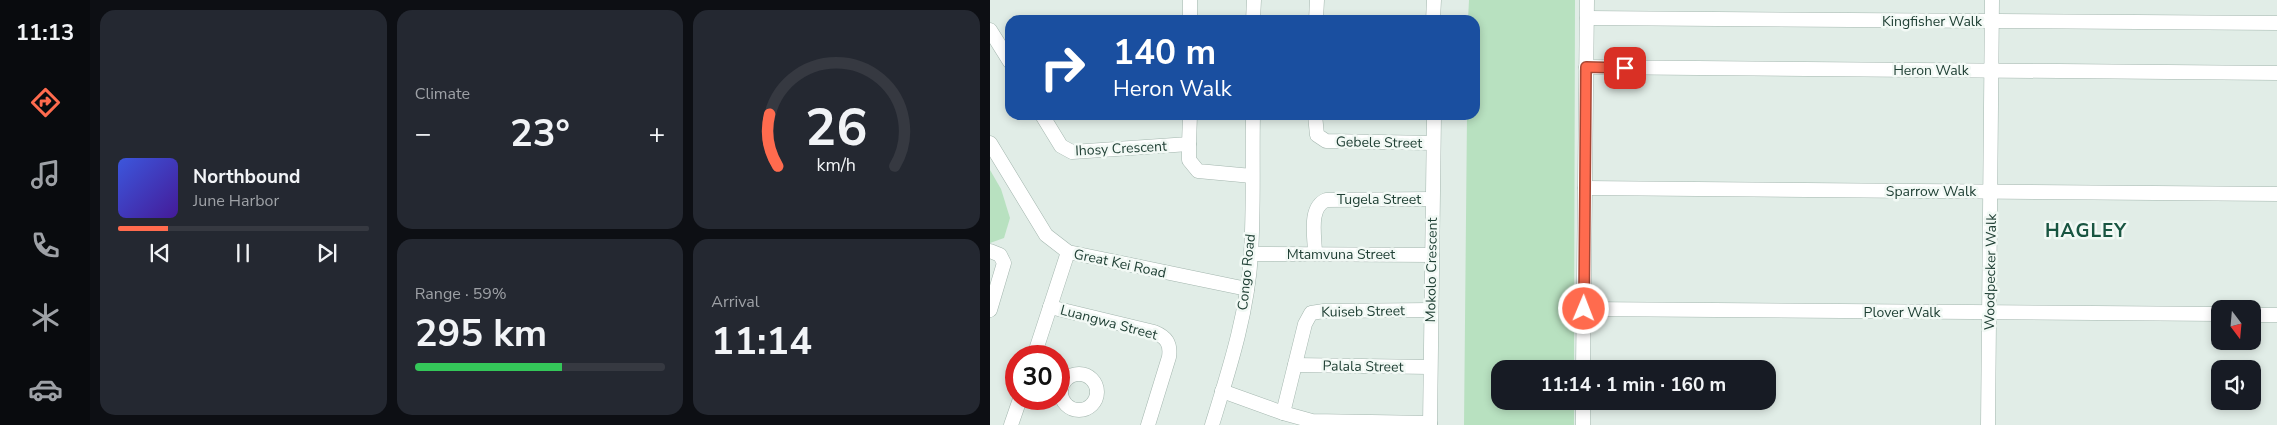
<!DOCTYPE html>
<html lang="en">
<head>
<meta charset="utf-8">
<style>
  body { margin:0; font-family:"Nunito Sans",sans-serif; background:#242831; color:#f1f3f6; height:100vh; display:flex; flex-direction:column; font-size:19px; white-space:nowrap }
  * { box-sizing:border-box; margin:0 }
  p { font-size:16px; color:#9ea1a6 }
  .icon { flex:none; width:28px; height:28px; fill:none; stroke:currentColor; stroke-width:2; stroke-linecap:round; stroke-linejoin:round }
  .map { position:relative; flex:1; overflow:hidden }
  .details { display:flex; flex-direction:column; gap:10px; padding:10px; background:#0d0f14; width:900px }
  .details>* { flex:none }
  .guide { position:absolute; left:15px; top:15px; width:475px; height:105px; border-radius:15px; box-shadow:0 2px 8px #0003; background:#1a4fa0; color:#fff; overflow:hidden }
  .needle { width:32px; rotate:164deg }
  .controls { position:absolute; left:1221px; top:300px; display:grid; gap:10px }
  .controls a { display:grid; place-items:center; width:50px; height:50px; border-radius:10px; background:#171b24; box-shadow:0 2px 8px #0003; font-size:25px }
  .speed { position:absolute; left:15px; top:345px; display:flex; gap:10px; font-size:25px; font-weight:700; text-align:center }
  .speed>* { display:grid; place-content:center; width:65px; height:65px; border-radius:50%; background:#171b24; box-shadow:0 2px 8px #0003; line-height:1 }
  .speed .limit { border:8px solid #d22; background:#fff; color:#111 }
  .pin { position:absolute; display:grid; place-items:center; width:42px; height:42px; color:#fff; margin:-21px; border-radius:10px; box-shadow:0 2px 8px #0006 }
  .me { position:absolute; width:55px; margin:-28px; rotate:1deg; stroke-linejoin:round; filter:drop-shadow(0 0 4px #0008) }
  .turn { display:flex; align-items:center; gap:18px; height:105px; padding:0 25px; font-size:22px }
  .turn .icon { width:65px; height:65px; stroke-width:2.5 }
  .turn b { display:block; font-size:35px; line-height:42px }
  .big { font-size:38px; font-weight:700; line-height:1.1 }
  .details .widget { flex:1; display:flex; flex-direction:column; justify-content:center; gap:8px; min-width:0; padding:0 18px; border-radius:15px; background:#242831 }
  .details .dial { align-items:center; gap:0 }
  .dial svg { height:130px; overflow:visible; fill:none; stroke:#363941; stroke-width:7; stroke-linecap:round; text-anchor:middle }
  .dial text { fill:#f1f3f6; stroke:none }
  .song { display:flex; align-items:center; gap:15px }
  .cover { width:60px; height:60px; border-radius:8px; background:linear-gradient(135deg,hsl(230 70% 55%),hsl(260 70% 35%)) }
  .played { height:5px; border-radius:2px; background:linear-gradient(90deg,#ff6b4e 20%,#363941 20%) }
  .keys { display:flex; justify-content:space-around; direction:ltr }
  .heat { display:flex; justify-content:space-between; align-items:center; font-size:28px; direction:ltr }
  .charge { height:8px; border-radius:4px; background:linear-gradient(90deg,#34c759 59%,#363941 0) }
  .details .tiles { flex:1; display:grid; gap:10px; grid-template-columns:repeat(3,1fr) }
  .widget:first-child { grid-row:span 2 }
  .trip { position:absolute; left:501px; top:360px; width:285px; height:50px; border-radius:15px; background:#171b24; box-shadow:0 2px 8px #0003; font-weight:700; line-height:50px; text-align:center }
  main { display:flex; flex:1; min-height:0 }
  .tab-bar { display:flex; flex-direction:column; width:90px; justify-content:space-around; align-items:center; background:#090b0e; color:#9ea1a6 }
  .tab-bar .icon { width:35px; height:35px }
  .tab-bar .selected { color:#ff6b4e }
  .tab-bar b { font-size:22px; color:#f1f3f6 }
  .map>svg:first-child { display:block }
  .green { fill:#b8e1c0 }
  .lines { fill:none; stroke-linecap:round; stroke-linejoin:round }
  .street-casing { stroke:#a3b6ae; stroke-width:15 }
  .street { stroke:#fff; stroke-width:14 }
  .route-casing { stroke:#a64633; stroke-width:12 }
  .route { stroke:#ff6b4e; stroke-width:9 }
  .labels { text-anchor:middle; stroke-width:5; stroke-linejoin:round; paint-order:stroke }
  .street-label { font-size:14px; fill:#204035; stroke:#f2f9f5 }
  .district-label { font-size:19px; font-weight:bold; letter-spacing:1px; fill:#195541; stroke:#f2f9f5 }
</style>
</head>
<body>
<main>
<nav class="tab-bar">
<b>11:13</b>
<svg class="icon selected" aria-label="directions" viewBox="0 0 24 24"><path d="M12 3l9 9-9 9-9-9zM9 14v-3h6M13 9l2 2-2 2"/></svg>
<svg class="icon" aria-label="music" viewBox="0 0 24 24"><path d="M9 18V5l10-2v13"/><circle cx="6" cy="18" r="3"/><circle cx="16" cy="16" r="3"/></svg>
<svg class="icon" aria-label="phone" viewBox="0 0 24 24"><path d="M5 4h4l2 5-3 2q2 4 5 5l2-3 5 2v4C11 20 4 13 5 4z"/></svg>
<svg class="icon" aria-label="climate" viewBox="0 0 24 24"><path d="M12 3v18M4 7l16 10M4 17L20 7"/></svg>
<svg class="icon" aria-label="car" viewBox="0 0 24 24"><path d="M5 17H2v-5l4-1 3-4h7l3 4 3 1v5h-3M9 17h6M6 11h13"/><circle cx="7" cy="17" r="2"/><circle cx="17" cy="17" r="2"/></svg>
</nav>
<section class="details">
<div class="tiles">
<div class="widget">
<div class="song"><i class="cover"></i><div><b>Northbound</b><p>June Harbor</p></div></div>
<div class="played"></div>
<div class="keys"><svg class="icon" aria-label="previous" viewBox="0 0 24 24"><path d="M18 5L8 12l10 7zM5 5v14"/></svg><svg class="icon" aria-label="pause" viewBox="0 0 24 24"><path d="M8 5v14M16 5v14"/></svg><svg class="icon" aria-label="next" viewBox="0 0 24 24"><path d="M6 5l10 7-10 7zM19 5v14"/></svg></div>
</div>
<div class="widget"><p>Climate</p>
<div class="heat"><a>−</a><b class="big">23°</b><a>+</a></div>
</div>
<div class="widget dial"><svg viewBox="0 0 100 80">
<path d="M14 69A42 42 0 1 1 86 69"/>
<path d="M14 69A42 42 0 0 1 9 37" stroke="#ff6b4e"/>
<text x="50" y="56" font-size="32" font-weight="700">26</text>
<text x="50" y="72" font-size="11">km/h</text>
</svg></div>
<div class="widget"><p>Range · 59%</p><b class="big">295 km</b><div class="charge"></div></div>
<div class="widget"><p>Arrival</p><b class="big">11:14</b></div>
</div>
</section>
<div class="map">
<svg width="1287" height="425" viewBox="0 0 1287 425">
  <rect width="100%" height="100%" fill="#e1ede7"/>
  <g class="green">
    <polygon points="479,0 585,0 584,369 510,369 510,401 584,401 584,425 474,425 477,115 485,115 485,20 478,20"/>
    <polygon points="0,170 11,189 20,218 14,238 0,243"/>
  </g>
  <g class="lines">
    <defs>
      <g id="street">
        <polyline points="597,18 1287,23"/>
        <polyline points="200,20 200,0"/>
        <polyline points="263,20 264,0"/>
        <polyline points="326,20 327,0"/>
        <polyline points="443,20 444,0"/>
        <polyline points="0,30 20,62"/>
        <polyline points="596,67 1287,73"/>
        <polyline points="52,115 71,146 82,152 199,144 200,115"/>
        <polyline points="325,115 327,135 336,141 443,143"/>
        <polyline points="0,143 56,235 78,252 257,289"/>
        <polyline points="199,144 199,160 208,171 262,176"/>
        <polyline points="595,188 1287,194"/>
        <polyline points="0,251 10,255 14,263 0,310"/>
        <polyline points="261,254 442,255"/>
        <path d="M325,254C325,237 318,208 336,200L442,199"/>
        <path d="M60,307L164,332C176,337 181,343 179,357L158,425"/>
        <polyline points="594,309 1230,314"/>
        <polyline points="1262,315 1287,315"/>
        <polyline points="44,356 78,252"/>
        <polyline points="305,365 440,367"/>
        <polyline points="593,369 597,0"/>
        <circle cx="89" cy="392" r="18"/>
        <polyline points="232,391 293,413 322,421 440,423"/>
        <polyline points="293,413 315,324 321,313 334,311 441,310"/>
        <polyline points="21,425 30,399"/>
        <path d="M222,425C239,370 258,312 261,253C264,207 262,161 263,115"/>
        <polyline points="440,425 444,115"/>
        <polyline points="593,425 593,401"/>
        <polyline points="998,425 1002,0"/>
      </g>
    </defs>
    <use href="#street" class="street-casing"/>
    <use href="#street" class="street"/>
  </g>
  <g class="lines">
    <defs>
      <polyline id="route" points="594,309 596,67 635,68"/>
    </defs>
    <use href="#route" class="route-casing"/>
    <use href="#route" class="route"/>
  </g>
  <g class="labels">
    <g class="street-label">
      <text x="942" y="26">Kingfisher Walk</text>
      <text x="941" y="75">Heron Walk</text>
      <text transform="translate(389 142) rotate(1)" y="5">Gebele Street</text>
      <text transform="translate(131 148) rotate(-3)" y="5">Ihosy Crescent</text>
      <text x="941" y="196">Sparrow Walk</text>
      <text x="389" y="204">Tugela Street</text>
      <text x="351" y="259">Mtamvuna Street</text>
      <text transform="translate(130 263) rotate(12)" y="5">Great Kei Road</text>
      <text transform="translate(441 270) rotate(-89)" y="5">Mokolo Crescent</text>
      <text transform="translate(256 272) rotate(-84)" y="5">Congo Road</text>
      <text transform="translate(1000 272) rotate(-89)" y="5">Woodpecker Walk</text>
      <text transform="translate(373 311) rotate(-1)" y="5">Kuiseb Street</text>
      <text x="912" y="317">Plover Walk</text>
      <text transform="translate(119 322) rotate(15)" y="5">Luangwa Street</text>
      <text transform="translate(373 366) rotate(1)" y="5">Palala Street</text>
    </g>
    <g class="district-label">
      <text x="1096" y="237">HAGLEY</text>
    </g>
  </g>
</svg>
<div class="controls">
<a><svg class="needle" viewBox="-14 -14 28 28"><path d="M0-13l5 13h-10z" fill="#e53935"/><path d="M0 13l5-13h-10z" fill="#9ea1a6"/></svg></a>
<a><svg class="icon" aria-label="sound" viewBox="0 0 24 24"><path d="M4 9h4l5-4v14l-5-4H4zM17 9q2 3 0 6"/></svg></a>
</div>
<div class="speed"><div class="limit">30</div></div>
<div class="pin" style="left:635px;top:68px;background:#d93025"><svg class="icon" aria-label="arrive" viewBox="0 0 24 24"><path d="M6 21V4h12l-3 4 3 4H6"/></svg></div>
<svg class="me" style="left:594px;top:309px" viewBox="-20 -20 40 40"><circle r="17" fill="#ff6b4e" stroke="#fff" stroke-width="3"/><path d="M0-11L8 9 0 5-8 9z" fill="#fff"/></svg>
<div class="trip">11:14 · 1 min · 160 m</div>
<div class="guide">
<div class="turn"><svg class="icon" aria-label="right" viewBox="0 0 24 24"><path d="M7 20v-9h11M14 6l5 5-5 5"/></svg><div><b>140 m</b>Heron Walk</div></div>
</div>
</div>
</main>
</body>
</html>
